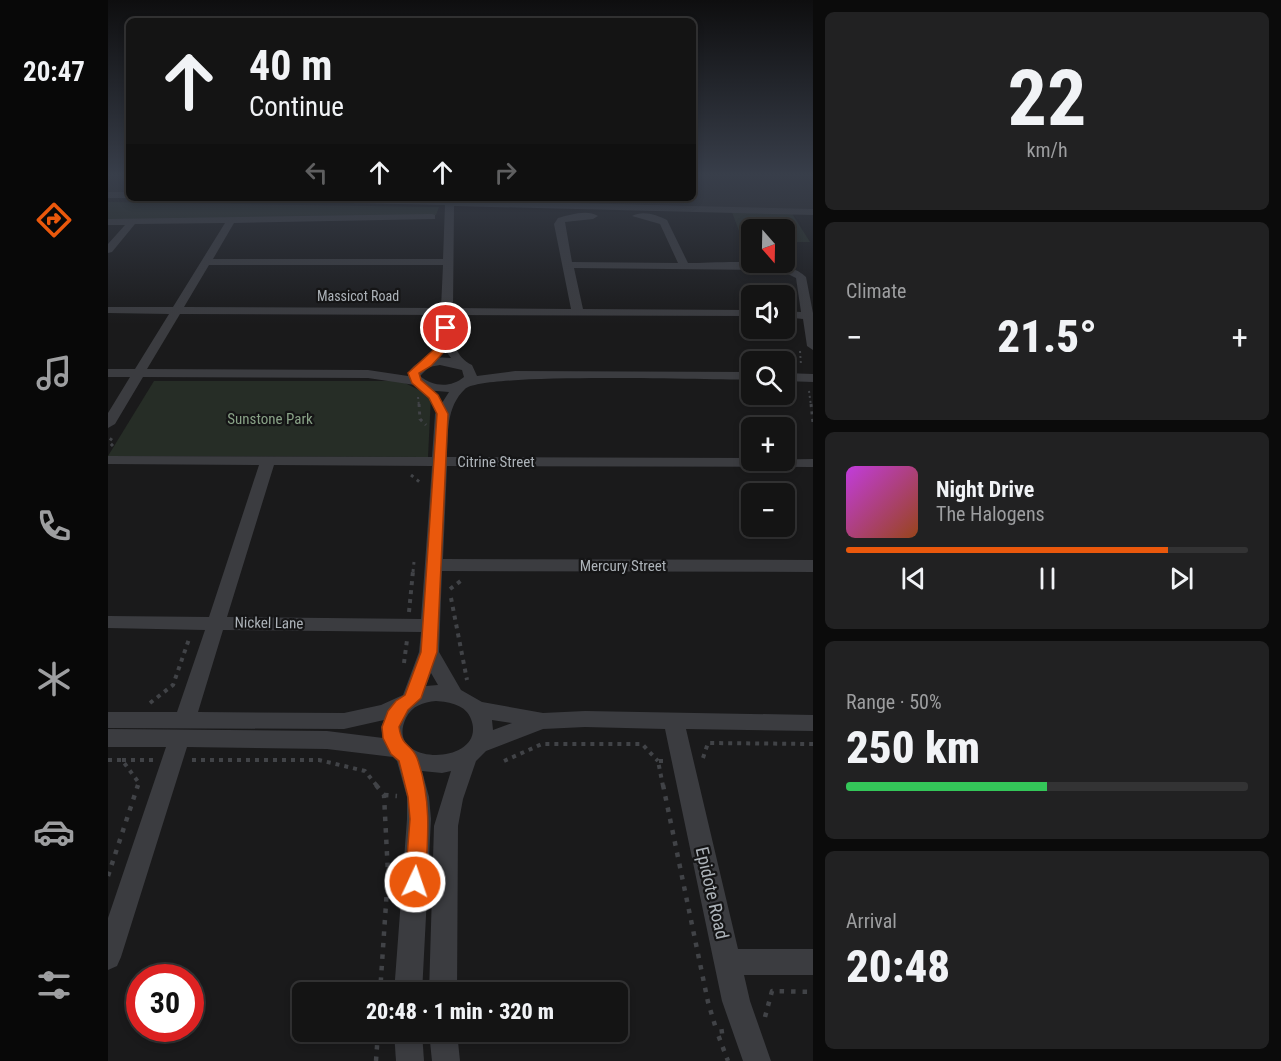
<!DOCTYPE html>
<html lang="en">
<head>
<meta charset="utf-8">
<style>
  body { margin:0; font-family:"Roboto Condensed",sans-serif; background:#212122; color:#f1f3f6; height:100vh; display:flex; flex-direction:column; font-size:22px; white-space:nowrap }
  * { box-sizing:border-box; margin:0 }
  p { font-size:20px; color:#9d9ea0 }
  .icon { flex:none; width:33px; height:33px; fill:none; stroke:currentColor; stroke-width:2; stroke-linecap:round; stroke-linejoin:round }
  .map { position:relative; flex:1; overflow:hidden }
  .panel { display:flex; flex-direction:column; gap:12px; padding:12px; background:#0b0b0b; width:468px }
  .panel>* { flex:none }
  .banner { position:absolute; left:18px; top:18px; width:570px; height:183px; border-radius:9px; box-shadow:0 3px 9px #0003,0 0 0 2px #333334; background:#141414; color:#f1f3f6; overflow:hidden }
  .needle { width:39px; rotate:160deg }
  .tools { position:absolute; left:633px; top:219px; display:grid; gap:12px }
  .tools a { display:grid; place-items:center; width:54px; height:54px; border-radius:9px; background:#141414; box-shadow:0 3px 9px #0003,0 0 0 2px #333334; font-size:30px }
  .speed { position:absolute; left:18px; top:964px; display:flex; gap:12px; font-size:30px; font-weight:700; text-align:center }
  .speed>* { display:grid; place-content:center; width:78px; height:78px; border-radius:50%; background:#141414; box-shadow:0 3px 9px #0003,0 0 0 2px #333334; line-height:1 }
  .speed .limit { border:9px solid #d22; background:#fff; color:#111 }
  .pin { position:absolute; display:grid; place-items:center; width:51px; height:51px; color:#fff; margin:-26px; border:3px solid #fff; border-radius:50%; box-shadow:0 2px 6px #0007 }
  .me { position:absolute; width:66px; margin:-33px; rotate:3deg; stroke-linejoin:round; filter:drop-shadow(0 0 4px #0008) }
  .turn { display:flex; align-items:center; gap:21px; height:126px; padding:0 24px; font-size:27px }
  .turn .icon { width:78px; height:78px; stroke-width:2.5 }
  .turn b { display:block; font-size:42px; line-height:51px }
  .lanes { display:flex; align-items:center; height:57px; padding:0 24px; background:#0003; justify-content:center; gap:30px; direction:ltr }
  .lanes .off { opacity:.35 }
  .big { font-size:45px; font-weight:800; line-height:1.1 }
  .panel .widget { flex:1; display:flex; flex-direction:column; justify-content:center; gap:9px; min-width:0; padding:0 21px; border-radius:9px; background:#212122 }
  .panel .dial { align-items:center; gap:0 }
  .dial b { font-size:78px; line-height:1 }
  .song { display:flex; align-items:center; gap:18px }
  .cover { width:72px; height:72px; border-radius:9px; background:linear-gradient(135deg,hsl(290 70% 55%),hsl(20 70% 35%)) }
  .played { height:6px; border-radius:3px; background:linear-gradient(90deg,#ea580c 80%,#333334 80%) }
  .keys { display:flex; justify-content:space-around; direction:ltr }
  .heat { display:flex; justify-content:space-between; align-items:center; font-size:33px; direction:ltr }
  .charge { height:9px; border-radius:4px; background:linear-gradient(90deg,#34c759 50%,#333334 0) }
  .trip { position:absolute; left:184px; top:982px; width:336px; height:60px; border-radius:9px; background:#141414; box-shadow:0 3px 9px #0003,0 0 0 2px #333334; font-weight:800; line-height:60px; text-align:center }
  main { display:flex; flex:1; min-height:0 }
  .menu { display:flex; flex-direction:column; width:108px; justify-content:space-around; align-items:center; background:#080808; color:#9d9ea0 }
  .menu .icon { width:42px; height:42px }
  .menu .current { color:#ea580c }
  .menu b { font-size:27px; color:#f1f3f6 }
  .map>svg:first-child { display:block }
  .built { fill:#262628 }
  .green { fill:#262d26 }
  .lines { fill:none; stroke-linecap:round; stroke-linejoin:round }
  .path-far3 { stroke:#414347; stroke-width:2; stroke-dasharray:2 3; stroke-linecap:butt }
  .path-far2 { stroke:#414347; stroke-width:3; stroke-dasharray:3 4.5; stroke-linecap:butt }
  .path-far1 { stroke:#414347; stroke-width:4; stroke-dasharray:4 5; stroke-linecap:butt }
  .path { stroke:#414347; stroke-width:4.5; stroke-dasharray:4.5 7; stroke-linecap:butt }
  .minor { fill:#3b3c40; fill-rule:evenodd }
  .route { fill:#ea580c; stroke:#983908; stroke-width:1.5 }
  .labels { text-anchor:middle; stroke-width:4.5; stroke-linejoin:round; paint-order:stroke }
  .far-street-label { font-size:14px; fill:#adb3b9; stroke:#151516 }
  .park-label { font-size:15px; fill:#89a287; stroke:#151516 }
  .street-label { font-size:15px; fill:#adb3b9; stroke:#151516 }
  .near-street-label { font-size:18px; fill:#adb3b9; stroke:#151516 }
</style>
</head>
<body>
<main>
<nav class="menu">
<b>20:47</b>
<svg class="icon current" aria-label="directions" viewBox="0 0 24 24"><path d="M12 3l9 9-9 9-9-9zM9 14v-3h6M13 9l2 2-2 2"/></svg>
<svg class="icon" aria-label="music" viewBox="0 0 24 24"><path d="M9 18V5l10-2v13"/><circle cx="6" cy="18" r="3"/><circle cx="16" cy="16" r="3"/></svg>
<svg class="icon" aria-label="phone" viewBox="0 0 24 24"><path d="M5 4h4l2 5-3 2q2 4 5 5l2-3 5 2v4C11 20 4 13 5 4z"/></svg>
<svg class="icon" aria-label="climate" viewBox="0 0 24 24"><path d="M12 3v18M4 7l16 10M4 17L20 7"/></svg>
<svg class="icon" aria-label="car" viewBox="0 0 24 24"><path d="M5 17H2v-5l4-1 3-4h7l3 4 3 1v5h-3M9 17h6M6 11h13"/><circle cx="7" cy="17" r="2"/><circle cx="17" cy="17" r="2"/></svg>
<svg class="icon" aria-label="filters" viewBox="0 0 24 24"><path d="M4 7h16M4 17h16"/><circle cx="9" cy="7" r="2"/><circle cx="15" cy="17" r="2"/></svg>
</nav>
<div class="map">
<svg width="705" height="1061" viewBox="0 0 705 1061">
  <rect width="100%" height="100%" fill="#1a1a1b"/>
  <g class="built">
    <rect x="0" y="175" width="21" height="21"/>
    <polygon points="585,175 705,175 705,213 88,198 585,198"/>
  </g>
  <g class="green">
    <polygon points="0,202 331,207 328,215 0,222"/>
    <polygon points="624,212 683,212 702,242 677,242 676,230 644,230 643,242 635,242"/>
    <polygon points="46,381 293,381 323,396 320,457 0,456"/>
  </g>
  <g class="lines">
    <g class="path-far3">
      <polyline points="692,351 693,365"/>
      <polyline points="701,391 703,406"/>
      <polyline points="310,397 311,406"/>
    </g>
    <g class="path-far2">
      <polyline points="311,404 312,419 318,425"/>
      <polyline points="703,404 705,423"/>
      <polyline points="5,446 1,442 6,435"/>
      <polyline points="303,475 314,484"/>
      <polyline points="305,572 306,562"/>
    </g>
    <g class="path-far1">
      <polyline points="342,589 354,580"/>
      <polyline points="343,598 359,680"/>
      <polyline points="301,612 305,571"/>
      <polyline points="296,663 299,640"/>
      <polyline points="42,703 65,685 81,639"/>
      <polyline points="595,758 600,743 705,744"/>
      <polyline points="0,760 14,760 31,783 30,786"/>
      <polyline points="14,760 45,760"/>
      <polyline points="84,760 211,760 257,771 269,786"/>
      <polyline points="396,761 434,744 534,744 550,761"/>
      <polyline points="555,761 550,761 555,786"/>
    </g>
    <g class="path">
      <polyline points="268,785 276,795 280,874 272,993"/>
      <polyline points="555,785 600,1002 609,1032"/>
      <polyline points="276,795 289,796"/>
      <polyline points="0,876 30,785"/>
      <polyline points="657,1017 664,991 705,992"/>
      <polyline points="616,1031 609,1032 620,1061"/>
      <polyline points="268,1061 270,1032"/>
    </g>
    <g class="minor">
      <rect x="0" y="192" width="21" height="6"/>
      <path d="M144,198H253L705,209V215L346,206L345,308L463,309L446,224L450,218C461,215 479,209 490,216L485,219L457,222L464,262L570,263L552,224L524,216C535,210 549,215 559,220L580,263C609,263 678,256 698,277L705,313V350L699,346L695,319L676,317V311L693,312L688,278L680,274L658,270L466,268L475,309L644,310V316L345,315C344,335 344,355 364,365L369,376L407,371L644,372V380C604,380 375,372 357,389C338,407 340,433 339,457L644,458V460L705,459V467L339,466L335,559L705,560V572L334,571L331,652L353,690L374,702L435,713L477,711L705,715V731L578,729L630,949H705V975H636L642,1001L663,1061H635L614,1001L557,729L477,727L435,729L378,751L368,761L355,799L350,826L349,993H321L326,826L343,771L334,773L314,771L321,797L323,819L314,993H286L299,819V797L289,761L285,757L219,749L79,747L13,957L9,966L0,970V918L58,747H0V729L219,731L275,738L273,727L276,720L236,729L0,728V712H69L97,630L0,628V616L101,617L151,465L0,464V456L324,457L327,414L341,392L316,390L307,385L260,378L35,377L7,424L0,428V413L22,377H0V369H27L61,314L0,313V307H65L117,223L27,224L4,252L0,253V244L17,225H0V219L324,214L327,215V219L126,223L105,259H335L337,205L148,201ZM101,265H335L333,308L76,307ZM72,314L333,315L332,343L343,358C328,356 304,359 300,376L260,370L39,369ZM332,365L354,370L356,377C343,388 325,387 312,376L321,367ZM166,465L324,466L313,619L119,617ZM115,630L313,632L311,652L295,695L273,705L236,713L90,712ZM323,673L330,685L318,686ZM328,701C342,702 358,705 363,719C381,766 274,768 298,718C304,706 315,702 328,701ZM384,720L404,723L385,730Z"/>
      <polygon points="676,373 705,374 705,382 676,381"/>
      <polygon points="286,1032 314,1032 316,1061 288,1061"/>
      <polygon points="321,1032 349,1032 352,1061 324,1061"/>
    </g>
  </g>
  <linearGradient id="sky" x2="0" y2="1"><stop stop-color="#0e0e0f"/><stop offset="0.54" stop-color="#383e4a"/><stop offset="1" stop-color="#383e4a" stop-opacity="0"/></linearGradient>
  <rect width="705" height="324" fill="url(#sky)"/>
  <path class="route" d="M335,326L343,328V344L323,366L311,373L313,380L330,395L340,414L329,652L313,698L300,710L291,727C294,748 303,743 309,758C324,799 320,840 317,882L314,889L307,892L300,889L297,882L302,819L300,797L291,761L283,754L275,738L274,727L280,711L288,701L297,695L313,652L329,414L321,398L304,383L300,373L333,343Z"/>
  <g class="labels">
    <g class="far-street-label">
      <text x="250" y="301">Massicot Road</text>
    </g>
    <g class="park-label">
      <text x="162" y="424">Sunstone Park</text>
    </g>
    <g class="street-label">
      <text x="388" y="467">Citrine Street</text>
      <text x="515" y="571">Mercury Street</text>
      <text transform="translate(161 623) rotate(1)" y="5">Nickel Lane</text>
    </g>
    <g class="near-street-label">
      <text transform="translate(604 893) rotate(77)" y="6">Epidote Road</text>
    </g>
  </g>
</svg>
<div class="tools">
<a><svg class="needle" viewBox="-14 -14 28 28"><path d="M0-13l5 13h-10z" fill="#e53935"/><path d="M0 13l5-13h-10z" fill="#9d9ea0"/></svg></a>
<a><svg class="icon" aria-label="sound" viewBox="0 0 24 24"><path d="M4 9h4l5-4v14l-5-4H4zM17 9q2 3 0 6"/></svg></a>
<a><svg class="icon" aria-label="search" viewBox="0 0 24 24"><circle cx="10" cy="10" r="6"/><path d="M15 15l6 6"/></svg></a>
<a>+</a>
<a>−</a>
</div>
<div class="speed"><div class="limit">30</div></div>
<div class="pin" style="left:338px;top:328px;background:#d93025"><svg class="icon" aria-label="arrive" viewBox="0 0 24 24"><path d="M6 21V4h12l-3 4 3 4H6"/></svg></div>
<svg class="me" style="left:307px;top:882px" viewBox="-20 -20 40 40"><circle r="17" fill="#ea580c" stroke="#fff" stroke-width="3"/><path d="M0-11L8 9 0 5-8 9z" fill="#fff"/></svg>
<div class="trip">20:48 · 1 min · 320 m</div>
<div class="banner">
<div class="turn"><svg class="icon" aria-label="ahead" viewBox="0 0 24 24"><path d="M12 20V5M6 11l6-6 6 6"/></svg><div><b>40 m</b>Continue</div></div>
<div class="lanes"><svg class="icon off" aria-label="left" viewBox="0 0 24 24"><path d="M17 20v-9H6M10 6l-5 5 5 5"/></svg><svg class="icon" aria-label="ahead" viewBox="0 0 24 24"><path d="M12 20V5M6 11l6-6 6 6"/></svg><svg class="icon" aria-label="ahead" viewBox="0 0 24 24"><path d="M12 20V5M6 11l6-6 6 6"/></svg><svg class="icon off" aria-label="right" viewBox="0 0 24 24"><path d="M7 20v-9h11M14 6l5 5-5 5"/></svg></div>
</div>
</div>
<section class="panel">
<div class="widget dial"><b>22</b><p>km/h</p></div>
<div class="widget"><p>Climate</p>
<div class="heat"><a>−</a><b class="big">21.5°</b><a>+</a></div>
</div>
<div class="widget">
<div class="song"><i class="cover"></i><div><b>Night Drive</b><p>The Halogens</p></div></div>
<div class="played"></div>
<div class="keys"><svg class="icon" aria-label="previous" viewBox="0 0 24 24"><path d="M18 5L8 12l10 7zM5 5v14"/></svg><svg class="icon" aria-label="pause" viewBox="0 0 24 24"><path d="M8 5v14M16 5v14"/></svg><svg class="icon" aria-label="next" viewBox="0 0 24 24"><path d="M6 5l10 7-10 7zM19 5v14"/></svg></div>
</div>
<div class="widget"><p>Range · 50%</p><b class="big">250 km</b><div class="charge"></div></div>
<div class="widget"><p>Arrival</p><b class="big">20:48</b></div>
</section>
</main>
</body>
</html>
